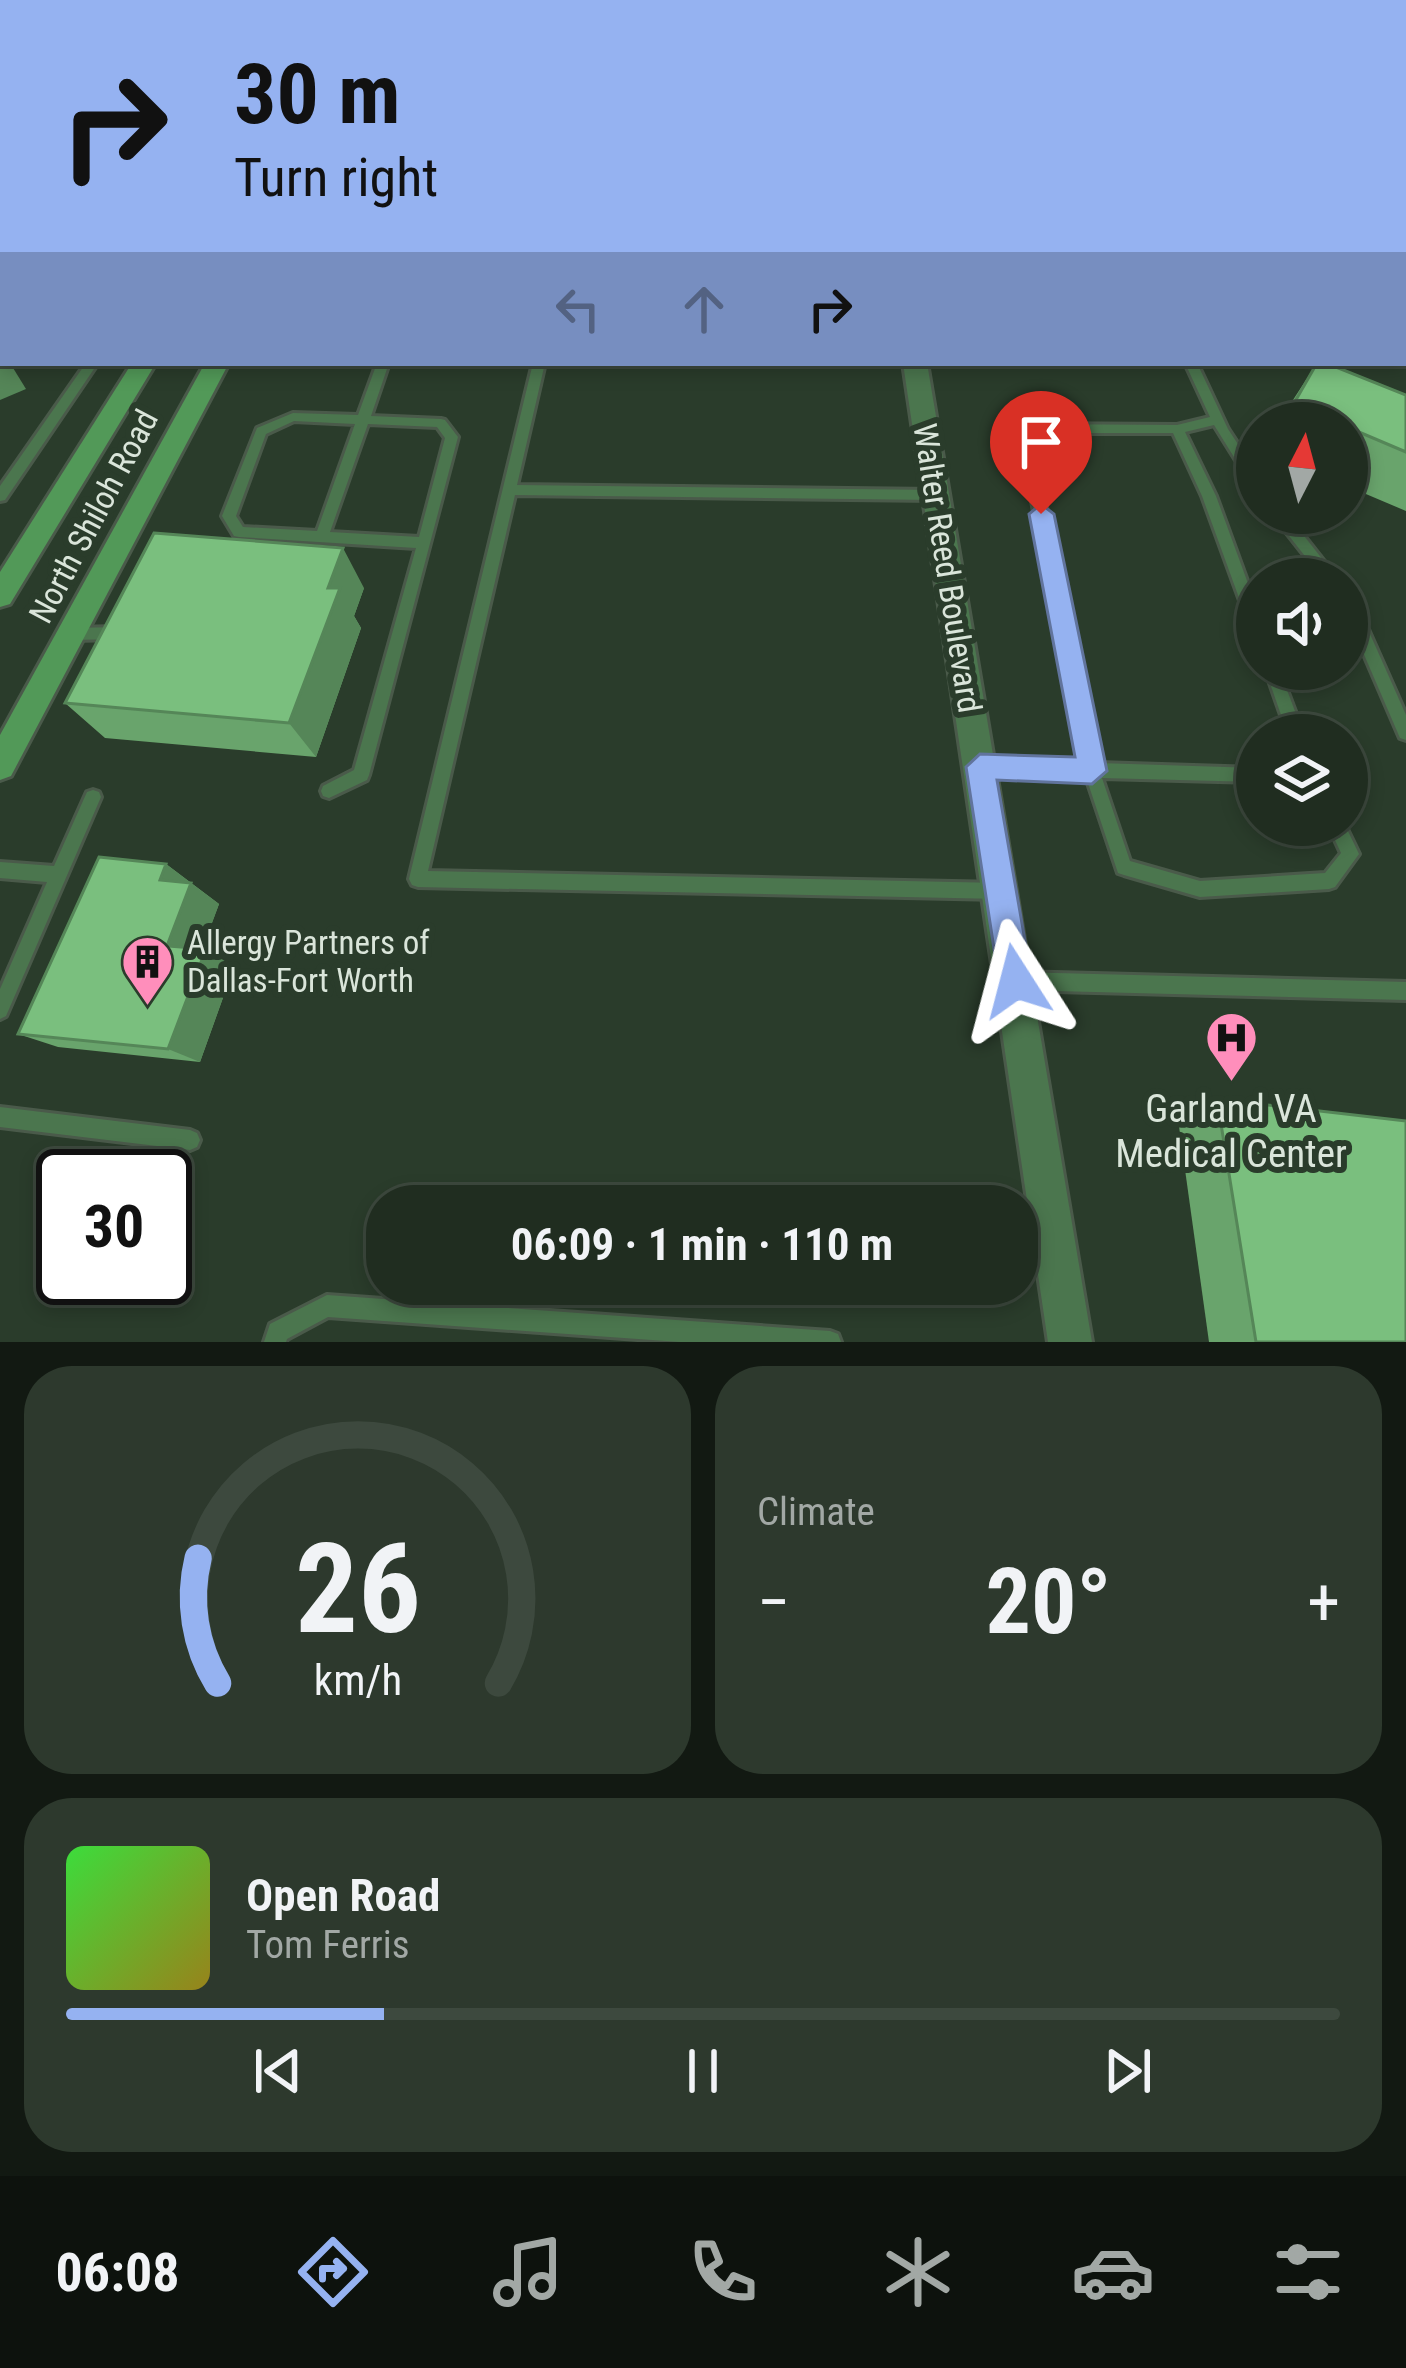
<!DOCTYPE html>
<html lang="en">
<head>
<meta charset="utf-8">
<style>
  body { margin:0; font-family:"Roboto Condensed",sans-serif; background:#2d392d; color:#f1f3f6; height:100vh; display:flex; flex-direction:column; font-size:45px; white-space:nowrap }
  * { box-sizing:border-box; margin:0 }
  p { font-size:39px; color:#a2a8a5 }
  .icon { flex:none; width:66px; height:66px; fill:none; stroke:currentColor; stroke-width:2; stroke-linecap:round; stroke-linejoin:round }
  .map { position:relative; height:1342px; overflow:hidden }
  .sheet { display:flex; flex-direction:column; gap:24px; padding:24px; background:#121912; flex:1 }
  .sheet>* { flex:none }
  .guide { position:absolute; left:0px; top:0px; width:1407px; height:366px; box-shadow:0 6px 18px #0003,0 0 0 3px #3d493e; background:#95b2f1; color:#111; overflow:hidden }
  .needle { width:78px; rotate:6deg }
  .tools { position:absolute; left:1236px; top:402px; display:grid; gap:24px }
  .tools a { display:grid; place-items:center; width:132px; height:132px; border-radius:50%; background:#202d20; box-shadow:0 6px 18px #0003,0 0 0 3px #3d493e; font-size:60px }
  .speed { position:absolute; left:36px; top:1149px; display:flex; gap:24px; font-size:60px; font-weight:700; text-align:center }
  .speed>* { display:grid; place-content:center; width:156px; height:156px; border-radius:50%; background:#202d20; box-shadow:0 6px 18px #0003,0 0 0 3px #3d493e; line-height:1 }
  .speed .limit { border:6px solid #111; border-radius:18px; background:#fff; color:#111 }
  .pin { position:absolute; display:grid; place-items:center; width:102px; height:102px; color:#fff; margin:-123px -51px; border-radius:50% 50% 50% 0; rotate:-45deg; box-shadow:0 0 12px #0007 }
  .pin .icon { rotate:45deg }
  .me { position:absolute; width:132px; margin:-66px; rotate:351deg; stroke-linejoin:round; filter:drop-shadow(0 0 9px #0008) }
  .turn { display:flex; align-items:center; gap:42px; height:252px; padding:0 36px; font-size:54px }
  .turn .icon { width:156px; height:156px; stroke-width:2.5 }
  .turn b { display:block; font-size:84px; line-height:102px }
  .lanes { display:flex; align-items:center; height:114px; padding:0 36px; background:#0003; justify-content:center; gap:60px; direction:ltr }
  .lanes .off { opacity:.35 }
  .big { font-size:90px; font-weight:700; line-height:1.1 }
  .sheet .widget { flex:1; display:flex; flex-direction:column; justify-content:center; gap:18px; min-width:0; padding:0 42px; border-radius:48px; background:#2d392d }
  .sheet .dial { align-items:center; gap:0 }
  .dial svg { height:312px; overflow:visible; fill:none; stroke:#3d493e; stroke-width:7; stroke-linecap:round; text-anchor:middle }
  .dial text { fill:#f1f3f6; stroke:none }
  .song { display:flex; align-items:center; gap:36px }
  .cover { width:144px; height:144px; border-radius:18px; background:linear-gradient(135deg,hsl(120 70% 55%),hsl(50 70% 35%)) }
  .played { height:12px; border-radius:6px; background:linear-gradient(90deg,#95b2f1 25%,#3d493e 25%) }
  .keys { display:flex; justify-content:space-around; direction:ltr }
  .heat { display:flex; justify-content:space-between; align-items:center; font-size:66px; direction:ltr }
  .sheet .tiles { flex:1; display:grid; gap:24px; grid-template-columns:1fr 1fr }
  .widget:last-child { grid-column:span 2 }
  .trip { position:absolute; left:366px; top:1185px; width:672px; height:120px; border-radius:48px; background:#202d20; box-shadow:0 6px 18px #0003,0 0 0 3px #3d493e; font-weight:700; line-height:120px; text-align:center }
  .tab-bar { display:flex; height:192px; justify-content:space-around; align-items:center; background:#0d120d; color:#a2a8a5 }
  .tab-bar .icon { width:84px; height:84px }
  .tab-bar .selected { color:#95b2f1 }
  .tab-bar b { font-size:54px; color:#f1f3f6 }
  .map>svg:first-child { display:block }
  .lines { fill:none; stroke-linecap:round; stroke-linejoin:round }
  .service-casing { stroke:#4a5a4a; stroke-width:6 }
  .minor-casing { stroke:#4a5a4a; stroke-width:6 }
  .secondary-casing { stroke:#4a5a4a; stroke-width:6 }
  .service { fill:#4b764e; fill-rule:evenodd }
  .minor { fill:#4b764e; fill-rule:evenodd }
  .secondary { fill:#529958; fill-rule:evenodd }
  .wall { fill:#69a46c }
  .shaded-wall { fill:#558658 }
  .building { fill:#7abf7e; stroke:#558658; stroke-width:3 }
  .route { fill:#95b2f1; stroke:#61749d; stroke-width:3 }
  .labels { text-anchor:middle; stroke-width:12; stroke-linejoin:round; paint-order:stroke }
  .street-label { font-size:33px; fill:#dae5da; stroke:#2a3c2b }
  .poi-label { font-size:33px; fill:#dae5da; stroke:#2a3c2b; text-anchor:start }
  .near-poi-label { font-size:39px; fill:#dae5da; stroke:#2a3c2b }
</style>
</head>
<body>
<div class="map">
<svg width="1406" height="1342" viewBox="0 0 1406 1342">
  <rect width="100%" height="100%" fill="#2a3c2b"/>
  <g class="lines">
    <defs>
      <g id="service">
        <polygon points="766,0 790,0 798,3 774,3"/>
        <polygon points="86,363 98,363 5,500 0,501 0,486"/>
        <path d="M377,363H389L371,416L441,419L445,420L458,437L369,775L367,780L329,798L323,796L321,791L323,786L354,770L416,548L239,537L234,536L222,516L257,428L293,413L358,415ZM294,421L355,424L317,531L243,527L236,516L266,434ZM368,424L437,427L445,438L419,537L330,532Z"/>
        <polygon points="533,363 545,363 517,485 936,490 943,495 936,500 515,495 428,871 1001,883 1007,885 1010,891 1007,897 1001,899 418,887 412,885 409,879"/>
        <polygon points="1185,363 1197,363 1228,429 1257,473 1257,488 1252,486 1214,425 1185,432 1216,496 1257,608 1257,634 1252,632 1250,628 1202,496 1173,433 1031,433 1098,763 1257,768 1257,782 1102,778 1130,861 1200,881 1325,873 1341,853 1328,825 1345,825 1359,854 1335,887 1329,889 1200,897 1124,875 1118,873 1086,777 980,774 974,772 972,767 974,762 980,760 1082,763 1018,428 1024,424 1177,425 1210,417"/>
        <polygon points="1271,513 1286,513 1338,579 1323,579"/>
        <polygon points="1347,592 1354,598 1406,715 1406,740 1400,738 1347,615"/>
        <polygon points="121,627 126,629 128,633 126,637 121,639 70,640 65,638 63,634 65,630 70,628"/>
        <polygon points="1265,669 1279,669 1304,735 1288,735"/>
        <polygon points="93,790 99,792 101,797 6,1016 0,1019 0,989 47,882 0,878 0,862 54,866 87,792"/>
        <polygon points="1015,972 1406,982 1406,1000 1015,990 1009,987 1006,981 1009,975"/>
        <polygon points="0,1107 190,1130 197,1133 200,1140 197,1147 190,1150 0,1127"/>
        <polygon points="327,1295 830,1331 838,1334 841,1342 680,1342 328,1317 287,1339 286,1342 264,1342 270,1324"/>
      </g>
      <g id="minor">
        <polygon points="314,0 370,0 372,3 316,3"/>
        <polygon points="0,220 3,220 0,235"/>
        <rect x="1404" y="329" width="2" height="16"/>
        <polygon points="903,363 927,363 1092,1342 1048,1342"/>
      </g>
      <g id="secondary">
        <polygon points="132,363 156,363 10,604 0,607 0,572"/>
        <polygon points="205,363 229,363 11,776 0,780 0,735"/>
      </g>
    </defs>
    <use href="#service" class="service-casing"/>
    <use href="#minor" class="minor-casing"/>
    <use href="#secondary" class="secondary-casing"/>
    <use href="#service" class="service"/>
    <use href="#minor" class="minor"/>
    <use href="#secondary" class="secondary"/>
  </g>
  <g class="wall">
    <rect x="0" y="272" width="3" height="68"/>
    <polygon points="1317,363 1406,395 1406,511 1347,486 1347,423 1278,423"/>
    <polygon points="364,588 354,616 361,628 316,757 105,738 65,703"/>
    <polygon points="166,864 219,904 202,949 234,967 200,1062 58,1047 18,1034"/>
    <polygon points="1217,1099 1406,1342 1209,1342 1177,1112"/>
  </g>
  <g class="shaded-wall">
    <polygon points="33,0 53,0 55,3 30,3"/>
    <polygon points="101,0 115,0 117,3 98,3"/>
    <polygon points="3,105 3,145 0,140 0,108"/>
    <polygon points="6,363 10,363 26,389 0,400 0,369"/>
    <polygon points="343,548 364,588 354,616 361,628 316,757 289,723 328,588"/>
    <polygon points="166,864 219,904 197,964 167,946 160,880"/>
    <polygon points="206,949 234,967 200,1062 168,1049"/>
  </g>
  <g class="building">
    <polygon points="0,0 33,0 30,3 3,3 3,9 0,12"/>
    <polygon points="52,0 101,0 98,3 49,3"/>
    <polygon points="201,0 267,0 265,3 199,3"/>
    <polygon points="460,0 643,0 705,3 458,3"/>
    <polygon points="3,55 3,83 0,83 0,58"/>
    <polygon points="0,90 3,90 3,105 0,108"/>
    <rect x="0" y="272" width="3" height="45"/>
    <polygon points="0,353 3,363 8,365 0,369"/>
    <polygon points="1317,363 1326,363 1406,395 1406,452 1347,427 1347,423 1337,423 1293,405"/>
    <polygon points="154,533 343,548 328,588 340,588 289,723 65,703"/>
    <polygon points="99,857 166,864 160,880 191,883 167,946 206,949 168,1049 18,1034"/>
    <polygon points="1217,1099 1406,1121 1406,1342 1256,1342"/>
  </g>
  <polygon class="route" points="1041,504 1054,514 1107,771 1092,784 997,780 1032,981 1027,993 1016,998 1004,993 999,981 966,767 980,754 1075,757 1029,514"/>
  <defs>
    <symbol id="building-pin" viewBox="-11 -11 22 30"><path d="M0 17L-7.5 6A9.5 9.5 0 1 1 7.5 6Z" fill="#ff8ebb" stroke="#2a3c2b"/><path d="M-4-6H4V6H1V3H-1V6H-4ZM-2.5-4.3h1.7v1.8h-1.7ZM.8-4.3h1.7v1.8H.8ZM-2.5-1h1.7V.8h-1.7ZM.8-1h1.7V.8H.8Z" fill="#111"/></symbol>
    <symbol id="hospital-pin" viewBox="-11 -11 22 30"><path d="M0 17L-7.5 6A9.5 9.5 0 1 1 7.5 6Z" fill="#ff8ebb" stroke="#2a3c2b"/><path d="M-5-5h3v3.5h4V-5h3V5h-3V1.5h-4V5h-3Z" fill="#111"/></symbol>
  </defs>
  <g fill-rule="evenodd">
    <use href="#building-pin" x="118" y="932" width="59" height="81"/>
    <use href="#hospital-pin" x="1202" y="1008" width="59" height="81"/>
  </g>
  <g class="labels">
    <g class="street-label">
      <text transform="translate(93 516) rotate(-62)" y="12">North Shiloh Road</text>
      <text transform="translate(948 568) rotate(81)" y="12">Walter Reed Boulevard</text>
    </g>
    <g class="poi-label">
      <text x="187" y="954">Allergy Partners of<tspan x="187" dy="38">Dallas-Fort Worth</tspan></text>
    </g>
    <g class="near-poi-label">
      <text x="1231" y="1122">Garland VA<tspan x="1231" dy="45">Medical Center</tspan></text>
    </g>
  </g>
</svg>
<div class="tools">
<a><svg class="needle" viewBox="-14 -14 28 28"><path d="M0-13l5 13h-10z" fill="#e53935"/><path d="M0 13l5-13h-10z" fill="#a2a8a5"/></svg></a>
<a><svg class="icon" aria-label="sound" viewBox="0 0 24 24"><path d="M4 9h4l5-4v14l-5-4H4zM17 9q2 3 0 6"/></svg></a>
<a><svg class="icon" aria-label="layers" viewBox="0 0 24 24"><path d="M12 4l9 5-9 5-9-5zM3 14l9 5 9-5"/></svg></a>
</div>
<div class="speed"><div class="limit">30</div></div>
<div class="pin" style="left:1041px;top:514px;background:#d93025"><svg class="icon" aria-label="arrive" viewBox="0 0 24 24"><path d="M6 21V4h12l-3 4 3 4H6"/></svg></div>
<svg class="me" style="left:1016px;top:981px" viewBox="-20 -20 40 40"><path d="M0-17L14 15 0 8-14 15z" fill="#95b2f1" stroke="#fff" stroke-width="4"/></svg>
<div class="trip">06:09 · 1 min · 110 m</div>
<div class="guide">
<div class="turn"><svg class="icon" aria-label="right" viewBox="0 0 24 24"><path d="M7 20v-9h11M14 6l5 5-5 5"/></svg><div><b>30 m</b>Turn right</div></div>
<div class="lanes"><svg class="icon off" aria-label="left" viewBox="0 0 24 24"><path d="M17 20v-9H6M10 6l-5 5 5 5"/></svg><svg class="icon off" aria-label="ahead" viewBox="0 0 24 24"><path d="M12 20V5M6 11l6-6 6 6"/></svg><svg class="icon" aria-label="right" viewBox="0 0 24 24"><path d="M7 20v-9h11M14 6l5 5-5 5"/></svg></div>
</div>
</div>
<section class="sheet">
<div class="tiles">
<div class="widget dial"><svg viewBox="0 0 100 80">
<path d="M14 69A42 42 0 1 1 86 69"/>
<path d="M14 69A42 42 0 0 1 9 37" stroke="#95b2f1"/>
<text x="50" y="56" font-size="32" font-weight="700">26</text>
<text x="50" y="72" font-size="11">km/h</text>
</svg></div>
<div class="widget"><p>Climate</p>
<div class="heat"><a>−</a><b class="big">20°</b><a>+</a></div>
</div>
<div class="widget">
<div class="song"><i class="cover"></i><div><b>Open Road</b><p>Tom Ferris</p></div></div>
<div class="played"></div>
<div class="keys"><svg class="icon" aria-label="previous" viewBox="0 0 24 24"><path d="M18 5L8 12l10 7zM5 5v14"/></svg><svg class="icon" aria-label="pause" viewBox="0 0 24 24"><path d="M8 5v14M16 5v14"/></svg><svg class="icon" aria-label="next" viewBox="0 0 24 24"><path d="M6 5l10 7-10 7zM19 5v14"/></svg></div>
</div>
</div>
</section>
<nav class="tab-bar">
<b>06:08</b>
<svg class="icon selected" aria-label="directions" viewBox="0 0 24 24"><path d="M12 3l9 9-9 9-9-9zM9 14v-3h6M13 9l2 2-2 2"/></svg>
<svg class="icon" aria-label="music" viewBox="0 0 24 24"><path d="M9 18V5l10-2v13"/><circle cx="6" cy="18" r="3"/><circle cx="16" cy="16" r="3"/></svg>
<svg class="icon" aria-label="phone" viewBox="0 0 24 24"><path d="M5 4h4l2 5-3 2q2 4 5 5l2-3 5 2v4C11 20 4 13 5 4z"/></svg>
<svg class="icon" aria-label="climate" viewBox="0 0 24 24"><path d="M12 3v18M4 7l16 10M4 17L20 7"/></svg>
<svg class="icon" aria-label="car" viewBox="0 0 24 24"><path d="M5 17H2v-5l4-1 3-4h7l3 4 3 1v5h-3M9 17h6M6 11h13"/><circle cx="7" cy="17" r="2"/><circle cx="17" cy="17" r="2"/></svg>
<svg class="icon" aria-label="filters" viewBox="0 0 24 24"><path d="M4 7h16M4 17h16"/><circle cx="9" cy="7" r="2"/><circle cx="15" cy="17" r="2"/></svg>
</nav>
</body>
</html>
